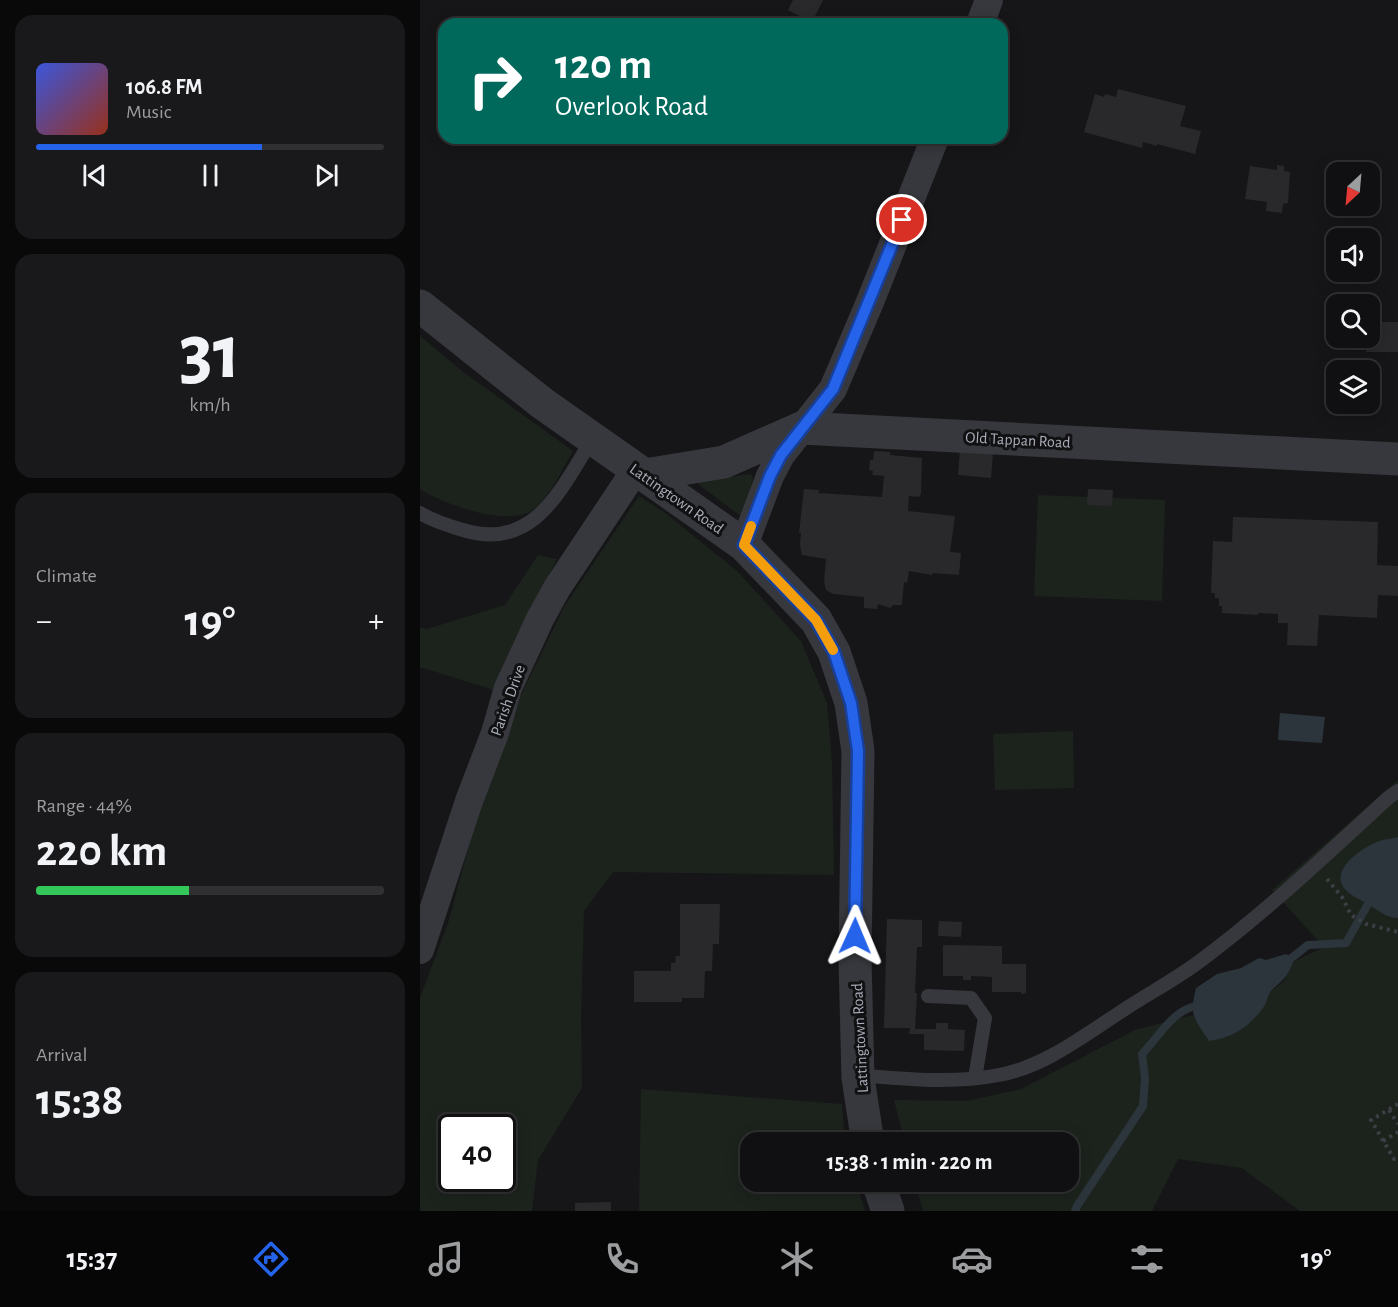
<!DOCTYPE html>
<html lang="en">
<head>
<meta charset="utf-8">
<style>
  body { margin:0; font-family:"Alegreya Sans",sans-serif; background:#19191b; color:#f1f3f6; height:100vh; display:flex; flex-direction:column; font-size:22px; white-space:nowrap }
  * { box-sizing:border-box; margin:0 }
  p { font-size:20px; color:#9c9d9f }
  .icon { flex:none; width:33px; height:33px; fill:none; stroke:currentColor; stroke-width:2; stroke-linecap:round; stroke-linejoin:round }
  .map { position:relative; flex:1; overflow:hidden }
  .side { display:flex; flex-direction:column; gap:15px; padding:15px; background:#09090a; width:420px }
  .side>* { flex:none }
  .hud { position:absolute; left:18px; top:18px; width:570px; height:126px; border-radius:18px; box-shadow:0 3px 15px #0003,0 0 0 2px #303032; background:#00695c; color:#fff; overflow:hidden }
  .needle { width:39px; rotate:206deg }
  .controls { position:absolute; left:906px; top:162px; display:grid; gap:12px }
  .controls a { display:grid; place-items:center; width:54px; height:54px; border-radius:12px; background:#101012; box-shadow:0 3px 15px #0003,0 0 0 2px #303032; font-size:30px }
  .speed { position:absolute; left:18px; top:1114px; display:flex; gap:12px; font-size:30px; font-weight:700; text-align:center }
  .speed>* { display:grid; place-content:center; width:78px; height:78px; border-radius:50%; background:#101012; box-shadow:0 3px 15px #0003,0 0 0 2px #303032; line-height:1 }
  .speed .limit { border:3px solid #111; border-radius:9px; background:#fff; color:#111 }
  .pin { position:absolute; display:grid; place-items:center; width:51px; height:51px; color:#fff; margin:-26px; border:3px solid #fff; border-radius:50%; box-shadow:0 2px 6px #0007 }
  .me { position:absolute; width:66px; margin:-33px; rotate:1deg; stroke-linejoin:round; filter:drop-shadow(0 0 4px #0008) }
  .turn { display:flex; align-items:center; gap:21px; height:126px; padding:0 18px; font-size:27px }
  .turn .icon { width:78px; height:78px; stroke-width:2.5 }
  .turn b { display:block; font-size:42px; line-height:51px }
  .big { font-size:45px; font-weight:600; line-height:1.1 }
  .side .widget { flex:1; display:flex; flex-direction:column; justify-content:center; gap:9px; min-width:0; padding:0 21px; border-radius:18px; background:#19191b }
  .side .dial { align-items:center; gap:0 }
  .dial b { font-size:78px; line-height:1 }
  .song { display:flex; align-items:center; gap:18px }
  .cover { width:72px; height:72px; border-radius:9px; background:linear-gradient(135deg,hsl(230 70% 55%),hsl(10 70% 35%)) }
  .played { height:6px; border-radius:3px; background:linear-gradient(90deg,#2563eb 65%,#303032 65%) }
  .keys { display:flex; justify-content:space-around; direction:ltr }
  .heat { display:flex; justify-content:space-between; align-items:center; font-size:33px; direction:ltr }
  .charge { height:9px; border-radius:4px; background:linear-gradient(90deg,#34c759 44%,#303032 0) }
  .trip { position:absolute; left:320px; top:1132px; width:339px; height:60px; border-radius:18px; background:#101012; box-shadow:0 3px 15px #0003,0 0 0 2px #303032; font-weight:600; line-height:60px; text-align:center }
  .tabs { display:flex; height:96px; justify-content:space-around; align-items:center; background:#060607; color:#9c9d9f }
  .tabs .icon { width:42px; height:42px }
  .tabs .selected { color:#2563eb }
  .tabs b { font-size:27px; color:#f1f3f6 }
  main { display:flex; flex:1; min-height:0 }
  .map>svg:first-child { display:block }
  .green { fill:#1c231d; fill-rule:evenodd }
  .water { fill:#2c353c }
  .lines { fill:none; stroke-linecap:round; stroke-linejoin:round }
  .stream { stroke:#2c353c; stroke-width:8 }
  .building { fill:#29292c }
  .path { stroke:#3d3f44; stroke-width:4; stroke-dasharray:3 4.5; stroke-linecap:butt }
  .service { stroke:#37383d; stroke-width:14 }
  .minor { stroke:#37383d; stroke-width:28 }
  .tertiary { stroke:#37383d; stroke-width:33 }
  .route-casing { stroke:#184099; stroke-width:15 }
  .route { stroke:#2563eb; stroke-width:10 }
  .slow { stroke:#f59e0b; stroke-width:10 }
  .labels { text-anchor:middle; stroke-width:6; stroke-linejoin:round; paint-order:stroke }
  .street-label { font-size:16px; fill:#a8adb8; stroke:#111113 }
</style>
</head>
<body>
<main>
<section class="side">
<div class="widget">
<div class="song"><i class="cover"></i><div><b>106.8 FM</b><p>Music</p></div></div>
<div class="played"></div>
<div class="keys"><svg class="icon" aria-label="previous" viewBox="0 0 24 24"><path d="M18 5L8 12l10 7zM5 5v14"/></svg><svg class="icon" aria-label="pause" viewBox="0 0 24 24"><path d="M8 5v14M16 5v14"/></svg><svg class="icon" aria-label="next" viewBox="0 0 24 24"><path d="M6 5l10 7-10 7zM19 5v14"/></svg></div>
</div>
<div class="widget dial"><b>31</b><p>km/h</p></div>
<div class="widget"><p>Climate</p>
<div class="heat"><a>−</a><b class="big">19°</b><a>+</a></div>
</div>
<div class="widget"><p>Range · 44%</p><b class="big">220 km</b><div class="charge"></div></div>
<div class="widget"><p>Arrival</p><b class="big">15:38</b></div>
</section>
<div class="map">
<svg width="978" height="1211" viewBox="0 0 978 1211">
  <rect width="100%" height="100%" fill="#161618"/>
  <g class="green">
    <path d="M0,336L42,371L153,451C142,470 131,495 114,509C90,528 24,505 0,489Z"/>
    <polygon points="330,474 333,478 324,514 321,516 278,484 280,481"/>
    <polygon points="618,495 745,500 742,601 614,596"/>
    <path d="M219,496L244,512L317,571L381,641L407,703L412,762L414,875L193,872L164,911L161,1018L162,1088L118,1160L112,1211H0V998L29,920L59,808L101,695L144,607ZM32,1128H82V1179H32Z"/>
    <polygon points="118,555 137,559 74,690 0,667 0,627 7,629 85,605"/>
    <polygon points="653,731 654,788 575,790 573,734"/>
    <polygon points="978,780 978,1211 880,1211 822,1168 758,1159 732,1211 503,1211 495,1182 648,1182 648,1143 485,1143 474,1100 546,1101 601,1089 715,1030 773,1015 789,1041 845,1005 849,993 864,981 873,962 904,947 852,890"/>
    <polygon points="221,1089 422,1104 425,1143 330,1143 330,1182 436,1182 445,1211 219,1211"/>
  </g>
  <g class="water">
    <polygon points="860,713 905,717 902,743 858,740"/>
    <path d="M978,837V918C967,918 957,910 948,904C941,900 929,895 924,888C910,868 944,847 959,841C965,839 972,839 978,837Z"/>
    <path d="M866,954L872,957L873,962C866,980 863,979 851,991C847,996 847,1003 843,1008C829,1027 812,1038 789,1041C774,1018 769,1016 776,988L797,974L821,968L839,958L846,960Z"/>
  </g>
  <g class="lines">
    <g class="stream">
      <polyline points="865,963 888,945 926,943 948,904"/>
      <path d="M655,1211L657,1206L723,1106L725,1078L722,1054C740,1036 753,1008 781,1005"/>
    </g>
  </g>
  <g class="building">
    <polygon points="373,0 403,0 392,22 368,10"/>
    <polygon points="698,89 766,106 760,126 781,131 775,154 737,144 737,146 723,142 722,148 664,132 675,94 684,97 685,94 696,97"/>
    <polygon points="857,165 864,166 864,171 870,172 868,203 863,204 862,213 846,211 847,202 825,199 830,166 857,170"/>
    <polygon points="950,322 978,322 978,352 946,352 946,338 950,338"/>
    <polygon points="540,450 573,453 571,478 538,475"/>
    <polygon points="454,451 470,452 470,455 502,458 501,494 499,497 489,496 488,511 535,516 530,552 541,553 539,575 513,573 512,575 489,571 487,583 484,582 482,605 473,605 470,608 458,604 457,609 444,608 444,597 413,594 406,590 404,582 406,559 382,555 380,545 381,533 379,533 384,489 399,490 398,493 462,497 464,476 452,475 453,471 449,470 450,460 453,460"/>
    <polygon points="668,489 693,490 692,506 667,505"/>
    <polygon points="813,517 958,522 957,565 978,566 978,596 958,595 957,618 899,615 897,646 867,645 868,623 858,623 858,614 838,613 838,615 802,613 802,606 799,606 799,598 795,598 795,593 791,593 793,541 812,542"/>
    <polygon points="260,904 300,904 299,944 293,944 292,971 285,971 284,998 262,998 262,1002 214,1002 214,971 251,971 251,963 255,963 256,956 260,956"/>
    <polygon points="467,919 502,920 502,947 497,947 495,993 497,993 495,1029 516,1029 516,1023 528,1023 528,1029 545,1030 544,1051 504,1050 504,1034 489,1034 490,1028 464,1028"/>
    <polygon points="519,921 542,922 541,937 518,936"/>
    <polygon points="523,945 582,946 582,964 606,964 606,993 601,994 601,992 572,992 572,977 551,976 551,980 543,980 543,976 523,976"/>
    <polygon points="191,1202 191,1211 155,1211 155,1203"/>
  </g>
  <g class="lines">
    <g class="path">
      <polyline points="907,879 922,897 931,915 946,924 978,932"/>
      <polyline points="978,1104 951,1120 974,1159 978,1157"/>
      <polyline points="969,1110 978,1124"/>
      <polyline points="963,1141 978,1132"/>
    </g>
    <g class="service">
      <path d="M0,513C13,521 29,526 43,530C115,552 141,488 173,438"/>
      <polyline points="508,996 551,998 565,1018 555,1078"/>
      <path d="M438,1075C484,1079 533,1084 579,1075C623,1067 662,1037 699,1013C724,996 751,982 776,964C844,914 906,855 968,798L978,791"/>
    </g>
    <g class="minor">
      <polyline points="560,24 569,0"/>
      <polyline points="324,545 350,476 361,455 413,389 450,302 515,138"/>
      <polyline points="0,950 49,801 75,733 88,688 120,619 137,588 216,469"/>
    </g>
    <g class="tertiary">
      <polyline points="0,306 122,403 324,545 396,620 414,652 431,703 438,751 435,959 438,1078 448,1143"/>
      <polyline points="225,475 304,462 381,428 978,459"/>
      <polyline points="458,1182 468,1211"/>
    </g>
  </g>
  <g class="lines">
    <defs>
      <polyline id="route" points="435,936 438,751 431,703 414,652 396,620 324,545 350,476 361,455 413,389 482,220"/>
    </defs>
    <use href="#route" class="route-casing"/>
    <use href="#route" class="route"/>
    <polyline class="slow" points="331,526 324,545 396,620 413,650"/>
  </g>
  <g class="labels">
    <g class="street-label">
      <text transform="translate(598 439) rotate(3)" y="6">Old Tappan Road</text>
      <text transform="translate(257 498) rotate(35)" y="6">Lattingtown Road</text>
      <text transform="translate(87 700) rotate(-70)" y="6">Parish Drive</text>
      <text transform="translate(439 1038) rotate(-93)" y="6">Lattingtown Road</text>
    </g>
  </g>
</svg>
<div class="controls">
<a><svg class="needle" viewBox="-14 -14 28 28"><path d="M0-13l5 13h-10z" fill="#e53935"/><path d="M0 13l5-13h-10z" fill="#9c9d9f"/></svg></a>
<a><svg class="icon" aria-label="sound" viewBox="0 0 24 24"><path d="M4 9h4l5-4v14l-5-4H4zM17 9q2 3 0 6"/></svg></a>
<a><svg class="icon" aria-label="search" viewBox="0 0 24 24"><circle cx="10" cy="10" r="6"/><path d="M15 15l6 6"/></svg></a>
<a><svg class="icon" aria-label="layers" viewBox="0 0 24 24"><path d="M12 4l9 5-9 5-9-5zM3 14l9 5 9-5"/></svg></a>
</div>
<div class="speed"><div class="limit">40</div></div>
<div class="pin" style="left:482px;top:220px;background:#d93025"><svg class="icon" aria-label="arrive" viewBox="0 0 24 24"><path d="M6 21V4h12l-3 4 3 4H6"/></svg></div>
<svg class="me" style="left:435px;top:936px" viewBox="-20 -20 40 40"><path d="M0-17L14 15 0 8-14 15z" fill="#2563eb" stroke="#fff" stroke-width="4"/></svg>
<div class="trip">15:38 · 1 min · 220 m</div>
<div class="hud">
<div class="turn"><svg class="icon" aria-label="right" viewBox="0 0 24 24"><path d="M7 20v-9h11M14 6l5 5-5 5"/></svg><div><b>120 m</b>Overlook Road</div></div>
</div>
</div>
</main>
<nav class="tabs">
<b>15:37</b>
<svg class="icon selected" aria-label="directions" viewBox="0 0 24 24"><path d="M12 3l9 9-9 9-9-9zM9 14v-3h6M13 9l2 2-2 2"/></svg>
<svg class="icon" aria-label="music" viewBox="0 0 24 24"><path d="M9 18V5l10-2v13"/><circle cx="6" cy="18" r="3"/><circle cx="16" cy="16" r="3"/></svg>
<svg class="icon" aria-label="phone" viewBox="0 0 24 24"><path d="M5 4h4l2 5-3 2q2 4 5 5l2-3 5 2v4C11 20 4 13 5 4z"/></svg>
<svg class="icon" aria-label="climate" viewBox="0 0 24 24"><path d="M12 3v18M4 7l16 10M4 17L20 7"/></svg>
<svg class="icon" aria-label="car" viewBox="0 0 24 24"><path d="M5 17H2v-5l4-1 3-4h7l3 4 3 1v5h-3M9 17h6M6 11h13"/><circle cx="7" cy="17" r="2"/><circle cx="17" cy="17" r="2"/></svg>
<svg class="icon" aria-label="filters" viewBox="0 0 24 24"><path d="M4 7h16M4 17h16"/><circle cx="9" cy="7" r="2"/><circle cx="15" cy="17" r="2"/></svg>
<b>19°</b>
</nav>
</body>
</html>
